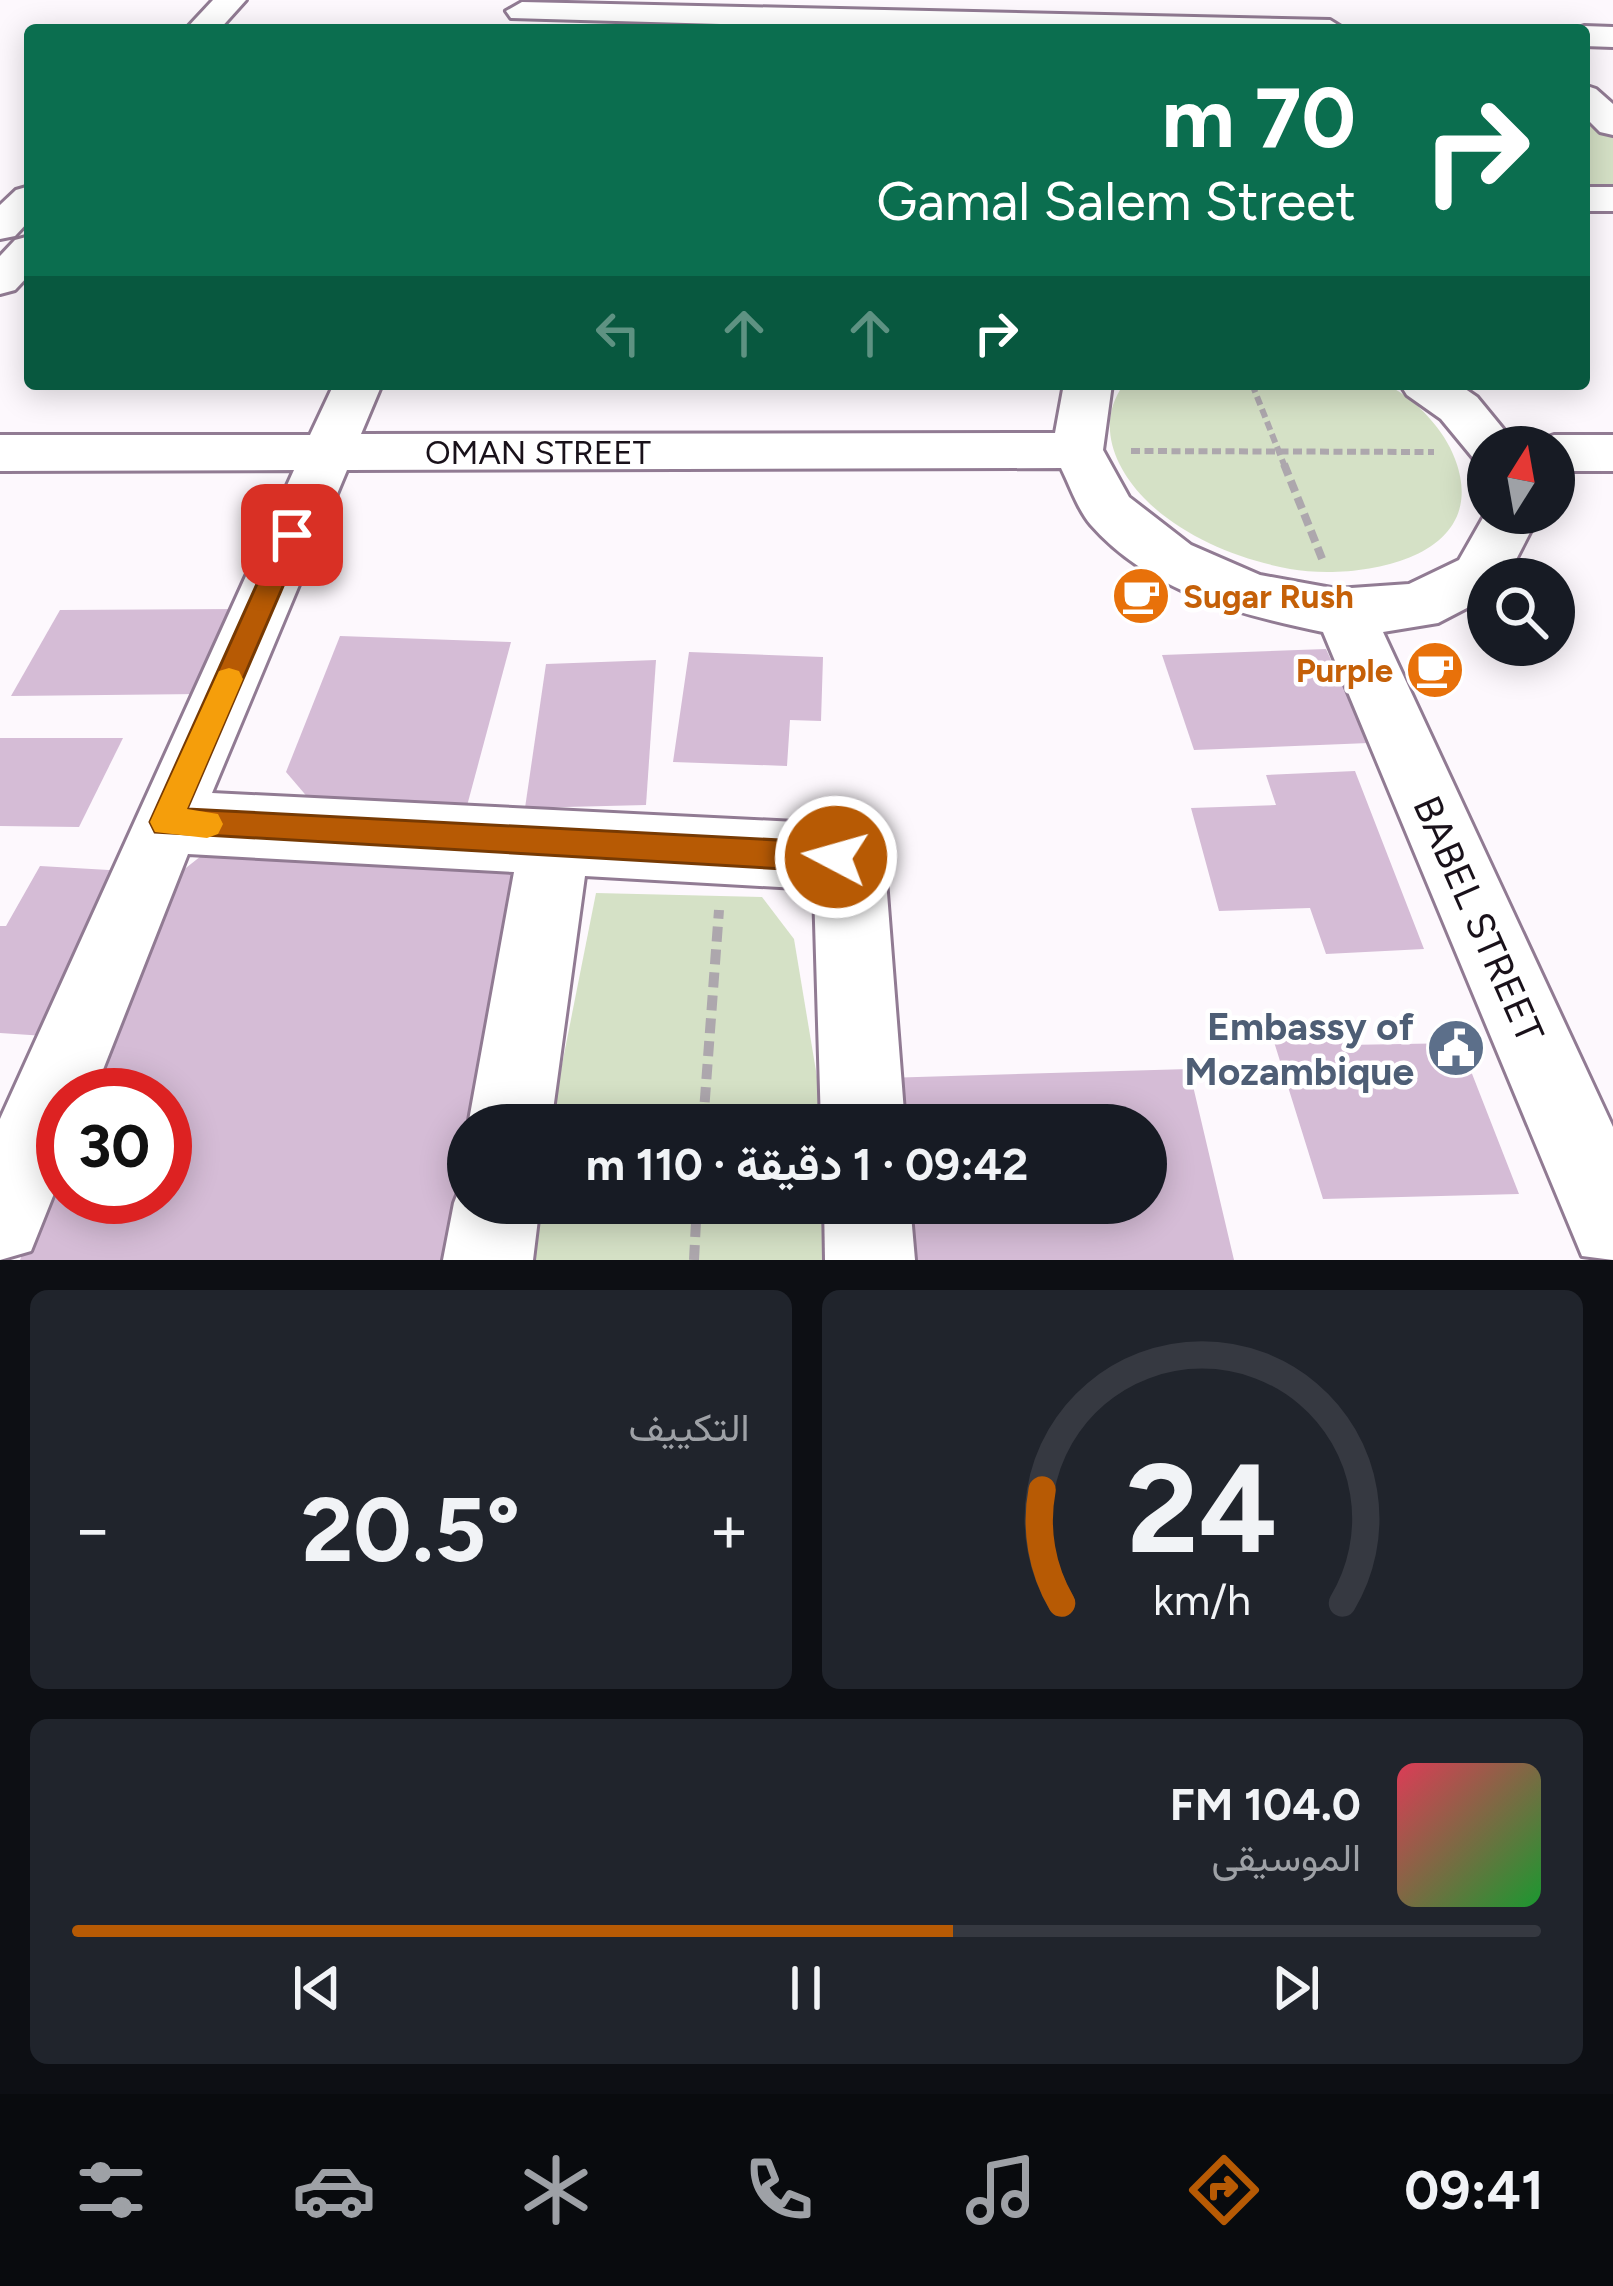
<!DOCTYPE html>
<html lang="ar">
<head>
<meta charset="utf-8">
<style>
  body { margin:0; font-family:Figtree,Vazirmatn,sans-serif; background:#20242c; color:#f1f3f6; direction:rtl; height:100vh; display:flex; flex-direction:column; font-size:45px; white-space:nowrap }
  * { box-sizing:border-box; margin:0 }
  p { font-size:39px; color:#9ea1a6 }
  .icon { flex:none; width:66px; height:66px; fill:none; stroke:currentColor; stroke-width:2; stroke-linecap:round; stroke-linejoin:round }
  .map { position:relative; height:1260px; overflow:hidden; direction:ltr }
  .drawer { display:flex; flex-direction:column; gap:30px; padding:30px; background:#0d0f14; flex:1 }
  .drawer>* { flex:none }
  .guide { position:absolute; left:24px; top:24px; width:1566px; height:366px; border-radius:12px; box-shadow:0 6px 30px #0003; direction:rtl; background:#0b6e4f; color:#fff; overflow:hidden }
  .needle { width:78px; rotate:11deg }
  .buttons { position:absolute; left:1467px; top:426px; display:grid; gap:24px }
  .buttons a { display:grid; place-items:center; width:108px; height:108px; border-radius:50%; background:#171b24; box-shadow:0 6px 30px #0003; font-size:60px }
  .speed { position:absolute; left:36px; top:1068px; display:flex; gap:24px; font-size:60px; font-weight:700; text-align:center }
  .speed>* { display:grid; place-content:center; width:156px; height:156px; border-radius:50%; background:#171b24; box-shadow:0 6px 30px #0003; line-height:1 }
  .speed .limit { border:18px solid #d22; background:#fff; color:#111 }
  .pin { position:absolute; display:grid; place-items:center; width:102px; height:102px; color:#fff; margin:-51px; border-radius:24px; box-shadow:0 6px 18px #0006 }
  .me { position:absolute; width:132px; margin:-66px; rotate:276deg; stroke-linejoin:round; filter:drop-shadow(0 0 9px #0008) }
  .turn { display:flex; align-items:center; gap:42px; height:252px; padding:0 36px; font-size:54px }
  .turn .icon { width:156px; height:156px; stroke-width:2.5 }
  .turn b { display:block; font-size:84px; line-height:102px }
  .lanes { display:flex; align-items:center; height:114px; padding:0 36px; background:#0003; justify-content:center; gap:60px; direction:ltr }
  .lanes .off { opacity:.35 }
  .big { font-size:90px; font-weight:700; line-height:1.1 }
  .drawer .tile { flex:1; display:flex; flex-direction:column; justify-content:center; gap:18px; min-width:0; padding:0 42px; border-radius:18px; background:#20242c }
  .drawer .dial { align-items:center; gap:0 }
  .dial svg { height:312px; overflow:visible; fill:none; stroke:#363941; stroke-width:7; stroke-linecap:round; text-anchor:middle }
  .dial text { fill:#f1f3f6; stroke:none }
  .song { display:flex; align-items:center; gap:36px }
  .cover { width:144px; height:144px; border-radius:18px; background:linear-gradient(135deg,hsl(350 70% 55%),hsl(130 70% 35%)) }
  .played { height:12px; border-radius:6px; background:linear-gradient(90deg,#b75a04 60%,#363941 60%) }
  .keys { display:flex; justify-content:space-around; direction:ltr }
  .heat { display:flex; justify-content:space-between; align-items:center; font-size:66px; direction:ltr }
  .drawer .tiles { flex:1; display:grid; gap:30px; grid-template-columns:1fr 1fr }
  .tile:last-child { grid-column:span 2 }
  .trip { position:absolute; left:447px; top:1104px; width:720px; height:120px; border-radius:60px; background:#171b24; box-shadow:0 6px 30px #0003; font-weight:700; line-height:120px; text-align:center; direction:rtl }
  .menu { display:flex; height:192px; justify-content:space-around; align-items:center; background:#090b0e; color:#9ea1a6 }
  .menu .icon { width:84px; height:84px }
  .menu .active { color:#b75a04 }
  .menu b { font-size:54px; color:#f1f3f6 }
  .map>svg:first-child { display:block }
  .green { fill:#d5e1c6 }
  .building { fill:#d5bcd6 }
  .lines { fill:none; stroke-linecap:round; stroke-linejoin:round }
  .minor-casing { stroke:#917b93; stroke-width:6 }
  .path-far2 { stroke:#ada7ad; stroke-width:6; stroke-dasharray:9 4.5; stroke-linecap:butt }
  .path-far1 { stroke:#ada7ad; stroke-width:8; stroke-dasharray:12 6; stroke-linecap:butt }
  .path { stroke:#ada7ad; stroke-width:10; stroke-dasharray:15 8; stroke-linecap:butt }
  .minor { fill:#fff; fill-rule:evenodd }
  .route { fill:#b75a04; stroke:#773a03; stroke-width:3 }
  .slow { fill:#f59e0b }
  .labels { text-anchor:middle; stroke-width:9; stroke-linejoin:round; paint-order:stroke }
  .street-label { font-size:33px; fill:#19111a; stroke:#fff }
  .food-label { font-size:33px; font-weight:bold; fill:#c56008; stroke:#fff; text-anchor:start }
  .near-street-label { font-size:39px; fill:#19111a; stroke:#fff }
  .near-service-label { font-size:39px; font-weight:bold; fill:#4e5e75; stroke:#fff; text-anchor:end }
</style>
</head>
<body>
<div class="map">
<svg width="1613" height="1260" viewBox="0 0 1613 1260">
  <rect width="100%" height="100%" fill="#fdf8fd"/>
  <g class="green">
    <polygon points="1584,109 1613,137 1613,193 1584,193"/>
    <path d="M1124,384C1191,384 1258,384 1326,384C1343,384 1373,379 1389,386C1416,399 1445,431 1455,459C1493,559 1360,581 1290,569C1237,559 1181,536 1144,498C1113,466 1096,422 1124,384Z"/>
    <polygon points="596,893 762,897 794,939 825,1125 550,1125"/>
    <polygon points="535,1203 839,1203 848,1260 524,1260"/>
  </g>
  <g class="building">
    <polygon points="237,609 200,694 11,696 60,610"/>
    <polygon points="340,636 511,642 464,817 321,813 286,772"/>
    <polygon points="1326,649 1369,743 1194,750 1162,655"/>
    <polygon points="689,652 823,657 821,721 790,720 787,766 673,762"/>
    <polygon points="656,660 646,805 525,808 546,664"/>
    <polygon points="0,738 123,738 79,827 0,826"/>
    <polygon points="1355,771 1424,949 1326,954 1310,908 1219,911 1191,808 1276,805 1266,775"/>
    <polygon points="215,845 491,850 530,886 491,1125 468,1125 468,1203 477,1203 467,1260 20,1260 63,1151 63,1197 165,1197 165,1095 85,1095 163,886"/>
    <polygon points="40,866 143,872 60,1037 0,1033 0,926 6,926"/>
    <polygon points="1334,1024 1345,1045 1460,1043 1519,1194 1323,1199 1270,1029"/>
    <polygon points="1189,1069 1234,1260 895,1260 892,1203 1146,1203 1146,1125 887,1125 884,1078"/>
  </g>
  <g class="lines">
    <defs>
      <g id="minor">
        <polygon points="213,0 246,0 219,30 185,30"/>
        <polygon points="522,2 1330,20 1346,30 926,30 511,18 506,11"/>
        <polygon points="1584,26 1613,27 1613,47 1584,46 1584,30 1572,30"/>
        <polygon points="1584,85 1596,89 1613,104 1613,135 1600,132 1584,116"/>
        <polygon points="30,186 30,220 15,236 0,239 0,205 16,190"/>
        <rect x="1584" y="187" width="29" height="24"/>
        <polygon points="30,236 30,274 15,290 0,294 0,256 15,240"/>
        <path d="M334,384H382L361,434L1055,433L1064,384H1112L1103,450L1129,497L1191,545L1260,575L1337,589L1409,584L1459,560L1488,509V513H1540L1506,579H1488V597L1438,623L1383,632L1613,1127V1260L1582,1256L1323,632C1240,615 1150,592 1091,525C1078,510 1070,486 1061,468L347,470L212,793L835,824C866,836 875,849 886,880L905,1125H821L814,889L585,876L551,1125L468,1126L514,872L188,854L93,1095H63V1171L31,1251L0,1260V1119L294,470L0,471V435H310Z"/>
        <polygon points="1400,384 1458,384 1477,397 1518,447 1488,447 1488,463 1474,459 1441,419 1407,395"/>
        <polygon points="1554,435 1613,435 1613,471 1554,471 1554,447 1532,447 1536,441"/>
        <polygon points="466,1172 468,1203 540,1203 533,1260 443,1260 454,1203"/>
        <polygon points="824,1203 910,1203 915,1260 825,1260"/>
      </g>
    </defs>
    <use href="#minor" class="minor-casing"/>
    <g class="path-far2">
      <polyline points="1252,384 1285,467"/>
      <polyline points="1131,451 1434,452"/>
    </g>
    <polyline class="path-far1" points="1284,464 1323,561"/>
    <g class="path">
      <polyline points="703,1125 719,910"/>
      <polyline points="563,1216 800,1206"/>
      <polyline points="694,1260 697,1203"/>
    </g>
    <use href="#minor" class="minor"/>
  </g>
  <polygon class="route" points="292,526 305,535 187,809 836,843 847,847 852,857 847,868 836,872 155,832 150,822 279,535"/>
  <polygon class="slow" points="229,668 239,671 243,679 187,809 218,814 223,824 218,834 207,838 155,832 150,822 219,671"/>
  <defs>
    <symbol id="cafe-disc" viewBox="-11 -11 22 22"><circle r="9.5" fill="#e8710a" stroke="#fff"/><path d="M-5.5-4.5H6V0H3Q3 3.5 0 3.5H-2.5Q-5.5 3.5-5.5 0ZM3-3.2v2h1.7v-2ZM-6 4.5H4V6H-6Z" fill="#fff"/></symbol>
    <symbol id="civic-disc" viewBox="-11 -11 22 22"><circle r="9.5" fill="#5c6f8a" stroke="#fff"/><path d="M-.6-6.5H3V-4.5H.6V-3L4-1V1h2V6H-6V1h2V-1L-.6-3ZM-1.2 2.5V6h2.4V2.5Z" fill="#fff"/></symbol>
  </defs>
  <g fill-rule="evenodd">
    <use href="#cafe-disc" x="1108" y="563" width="66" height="66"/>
    <use href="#cafe-disc" x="1402" y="637" width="66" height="66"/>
    <use href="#civic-disc" x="1423" y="1015" width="66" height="66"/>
  </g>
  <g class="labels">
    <g class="street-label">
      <text x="538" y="464">OMAN STREET</text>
    </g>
    <g class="food-label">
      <text x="1183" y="608">Sugar Rush</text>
      <text x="1393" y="682" text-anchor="end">Purple</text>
    </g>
    <g class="near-street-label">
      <text transform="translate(1479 919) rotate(66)" y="14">BABEL STREET</text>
    </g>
    <g class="near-service-label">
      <text x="1414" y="1040">Embassy of<tspan x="1414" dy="45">Mozambique</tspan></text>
    </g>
  </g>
</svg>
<div class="buttons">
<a><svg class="needle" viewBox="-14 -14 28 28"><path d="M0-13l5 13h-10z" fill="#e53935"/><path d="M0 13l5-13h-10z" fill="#9ea1a6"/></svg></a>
<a><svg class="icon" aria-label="search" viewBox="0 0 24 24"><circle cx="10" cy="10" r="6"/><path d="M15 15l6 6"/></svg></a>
</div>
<div class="speed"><div class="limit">30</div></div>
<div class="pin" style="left:292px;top:535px;background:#d93025"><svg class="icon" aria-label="arrive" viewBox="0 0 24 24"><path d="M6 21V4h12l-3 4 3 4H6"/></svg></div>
<svg class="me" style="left:836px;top:857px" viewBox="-20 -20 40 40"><circle r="17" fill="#b75a04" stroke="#fff" stroke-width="3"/><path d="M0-11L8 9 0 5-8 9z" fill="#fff"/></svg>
<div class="trip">09:42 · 1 دقيقة · 110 m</div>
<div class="guide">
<div class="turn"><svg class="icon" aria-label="right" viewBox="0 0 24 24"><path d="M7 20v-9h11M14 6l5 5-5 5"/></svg><div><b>70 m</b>Gamal Salem Street</div></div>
<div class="lanes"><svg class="icon off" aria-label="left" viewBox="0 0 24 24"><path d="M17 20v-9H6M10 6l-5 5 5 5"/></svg><svg class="icon off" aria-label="ahead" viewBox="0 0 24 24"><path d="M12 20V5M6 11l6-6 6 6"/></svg><svg class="icon off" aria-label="ahead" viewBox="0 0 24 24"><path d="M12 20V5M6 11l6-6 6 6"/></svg><svg class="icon" aria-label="right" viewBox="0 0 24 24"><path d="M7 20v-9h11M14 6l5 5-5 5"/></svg></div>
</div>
</div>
<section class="drawer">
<div class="tiles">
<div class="tile dial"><svg viewBox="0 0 100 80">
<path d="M14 69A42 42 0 1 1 86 69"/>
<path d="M14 69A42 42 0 0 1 9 40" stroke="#b75a04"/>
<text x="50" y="56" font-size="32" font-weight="700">24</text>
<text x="50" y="72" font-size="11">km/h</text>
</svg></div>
<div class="tile"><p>التكييف</p>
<div class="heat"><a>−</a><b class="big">20.5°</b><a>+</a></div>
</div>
<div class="tile">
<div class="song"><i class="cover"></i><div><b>104.0 FM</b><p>الموسيقى</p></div></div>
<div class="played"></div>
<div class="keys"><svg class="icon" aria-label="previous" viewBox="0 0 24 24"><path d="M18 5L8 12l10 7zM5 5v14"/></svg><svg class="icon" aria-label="pause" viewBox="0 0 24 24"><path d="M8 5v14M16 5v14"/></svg><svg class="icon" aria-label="next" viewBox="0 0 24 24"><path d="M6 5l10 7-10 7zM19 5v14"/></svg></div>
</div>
</div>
</section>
<nav class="menu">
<b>09:41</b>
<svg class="icon active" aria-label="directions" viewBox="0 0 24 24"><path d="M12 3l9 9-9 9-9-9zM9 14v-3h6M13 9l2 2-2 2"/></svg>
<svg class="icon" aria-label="music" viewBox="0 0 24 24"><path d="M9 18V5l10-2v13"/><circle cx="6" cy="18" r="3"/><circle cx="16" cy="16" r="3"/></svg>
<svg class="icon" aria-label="phone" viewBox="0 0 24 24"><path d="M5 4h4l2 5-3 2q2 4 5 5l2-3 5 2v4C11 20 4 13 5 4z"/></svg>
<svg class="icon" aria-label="climate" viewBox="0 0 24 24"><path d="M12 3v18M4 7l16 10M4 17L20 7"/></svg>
<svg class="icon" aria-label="car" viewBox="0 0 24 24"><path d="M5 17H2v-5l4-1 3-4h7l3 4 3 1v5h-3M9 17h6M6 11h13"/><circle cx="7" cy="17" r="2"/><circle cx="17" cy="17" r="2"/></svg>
<svg class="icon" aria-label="filters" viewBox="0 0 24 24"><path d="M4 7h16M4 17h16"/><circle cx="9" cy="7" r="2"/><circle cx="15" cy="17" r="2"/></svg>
</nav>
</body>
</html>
